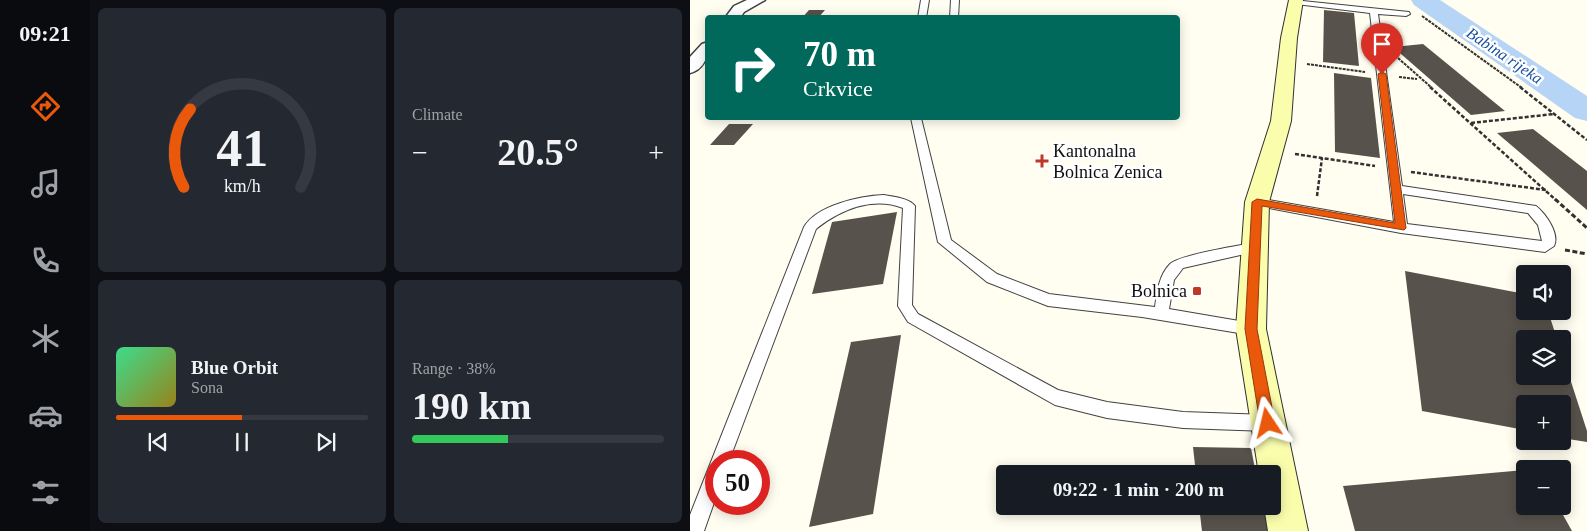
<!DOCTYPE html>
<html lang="en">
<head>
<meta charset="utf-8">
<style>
  body { margin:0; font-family:Georgia,serif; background:#242831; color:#f1f3f6; height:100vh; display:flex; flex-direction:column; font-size:19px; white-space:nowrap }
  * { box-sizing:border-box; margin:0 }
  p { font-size:16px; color:#9ea1a6 }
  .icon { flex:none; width:28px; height:28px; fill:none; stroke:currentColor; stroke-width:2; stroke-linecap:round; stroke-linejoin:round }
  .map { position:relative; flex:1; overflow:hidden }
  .sheet { display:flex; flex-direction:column; gap:8px; padding:8px; background:#0d0f14; width:600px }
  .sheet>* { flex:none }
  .banner { position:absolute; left:15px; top:15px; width:475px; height:105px; border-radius:5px; box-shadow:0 2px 12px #0003; background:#00695c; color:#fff; overflow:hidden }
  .tools { position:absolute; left:826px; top:265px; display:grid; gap:10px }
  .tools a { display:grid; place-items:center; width:55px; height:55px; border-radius:5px; background:#171b24; box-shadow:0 2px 12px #0003; font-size:25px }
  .speed { position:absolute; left:15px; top:450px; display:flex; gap:10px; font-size:25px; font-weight:700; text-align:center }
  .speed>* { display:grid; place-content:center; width:65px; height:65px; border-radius:50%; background:#171b24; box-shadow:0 2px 12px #0003; line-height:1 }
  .speed .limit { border:8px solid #d22; background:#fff; color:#111 }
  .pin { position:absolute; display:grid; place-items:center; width:42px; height:42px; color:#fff; margin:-51px -21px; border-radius:50% 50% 50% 0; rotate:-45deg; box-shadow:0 0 5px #0007 }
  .pin .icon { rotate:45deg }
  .me { position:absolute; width:55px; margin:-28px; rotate:350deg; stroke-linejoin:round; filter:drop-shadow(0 0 4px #0008) }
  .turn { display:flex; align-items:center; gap:18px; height:105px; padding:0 15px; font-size:22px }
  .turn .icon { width:65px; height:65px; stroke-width:2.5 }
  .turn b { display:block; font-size:35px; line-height:42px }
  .big { font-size:38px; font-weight:700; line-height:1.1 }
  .sheet .widget { flex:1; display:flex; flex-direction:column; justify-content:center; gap:8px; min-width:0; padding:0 18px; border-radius:8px; background:#242831 }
  .sheet .dial { align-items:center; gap:0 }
  .dial svg { height:130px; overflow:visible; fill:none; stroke:#363941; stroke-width:7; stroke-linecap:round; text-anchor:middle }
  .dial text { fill:#f1f3f6; stroke:none }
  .song { display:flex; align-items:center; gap:15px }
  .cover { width:60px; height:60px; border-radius:8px; background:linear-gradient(135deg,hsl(150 70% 55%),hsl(50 70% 35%)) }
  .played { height:5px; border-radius:2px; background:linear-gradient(90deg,#ea580c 50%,#363941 50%) }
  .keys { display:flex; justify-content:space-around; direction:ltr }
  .heat { display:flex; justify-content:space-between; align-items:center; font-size:28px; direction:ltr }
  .charge { height:8px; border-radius:4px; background:linear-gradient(90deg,#34c759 38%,#363941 0) }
  .sheet .tiles { flex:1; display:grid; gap:8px; grid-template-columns:repeat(2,1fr) }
  .trip { position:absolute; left:306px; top:465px; width:285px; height:50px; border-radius:5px; background:#171b24; box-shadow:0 2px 12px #0003; font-weight:700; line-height:50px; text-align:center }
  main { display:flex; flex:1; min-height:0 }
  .dock { display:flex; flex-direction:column; width:90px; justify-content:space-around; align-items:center; background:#090b0e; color:#9ea1a6 }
  .dock .icon { width:35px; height:35px }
  .dock .current { color:#ea580c }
  .dock b { font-size:22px; color:#f1f3f6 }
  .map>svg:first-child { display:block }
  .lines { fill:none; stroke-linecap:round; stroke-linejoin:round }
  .river { fill:#b6d4f6; fill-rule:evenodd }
  .building { fill:#57524b }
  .service-casing { stroke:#424242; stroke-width:2 }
  .minor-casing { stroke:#424242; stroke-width:3 }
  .secondary-casing { stroke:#313131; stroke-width:2 }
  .path-far2 { stroke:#313131; stroke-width:2; stroke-dasharray:3 1; stroke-linecap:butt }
  .path-far1 { stroke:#313131; stroke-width:2.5; stroke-dasharray:4 2; stroke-linecap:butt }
  .path { stroke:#313131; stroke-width:3; stroke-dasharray:5 2.5; stroke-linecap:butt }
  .service { fill:#fff; fill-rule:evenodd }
  .minor { fill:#fff; fill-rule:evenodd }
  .secondary { fill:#fafeac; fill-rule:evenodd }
  .route { fill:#ea580c; stroke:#983908 }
  .poi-dot { fill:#be3827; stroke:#fff; stroke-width:2 }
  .labels { text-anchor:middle; stroke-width:5; stroke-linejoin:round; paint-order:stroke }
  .far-water-label { font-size:16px; font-style:italic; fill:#184fa0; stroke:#fff }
  .poi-label { font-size:18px; fill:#0f0f0f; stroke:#fff; text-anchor:start }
</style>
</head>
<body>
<main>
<nav class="dock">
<b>09:21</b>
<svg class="icon current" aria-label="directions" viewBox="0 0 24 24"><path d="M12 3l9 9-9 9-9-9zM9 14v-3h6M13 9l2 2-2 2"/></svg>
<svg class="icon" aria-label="music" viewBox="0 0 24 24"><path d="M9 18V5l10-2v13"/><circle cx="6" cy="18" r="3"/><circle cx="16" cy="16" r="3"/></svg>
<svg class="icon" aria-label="phone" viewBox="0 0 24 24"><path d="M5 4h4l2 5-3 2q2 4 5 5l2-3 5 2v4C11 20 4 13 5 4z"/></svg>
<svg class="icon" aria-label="climate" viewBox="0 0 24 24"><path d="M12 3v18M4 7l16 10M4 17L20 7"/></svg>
<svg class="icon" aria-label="car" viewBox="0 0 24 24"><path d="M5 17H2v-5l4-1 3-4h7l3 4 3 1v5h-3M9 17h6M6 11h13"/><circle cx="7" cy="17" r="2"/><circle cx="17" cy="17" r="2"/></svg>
<svg class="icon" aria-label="filters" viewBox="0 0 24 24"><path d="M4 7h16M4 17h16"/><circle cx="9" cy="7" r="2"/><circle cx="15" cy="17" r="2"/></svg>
</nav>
<section class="sheet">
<div class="tiles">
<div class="widget dial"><svg viewBox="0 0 100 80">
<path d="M14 69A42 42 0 1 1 86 69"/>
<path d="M14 69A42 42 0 0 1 18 21" stroke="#ea580c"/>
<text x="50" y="56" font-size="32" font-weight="700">41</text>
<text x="50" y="72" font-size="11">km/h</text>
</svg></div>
<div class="widget"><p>Climate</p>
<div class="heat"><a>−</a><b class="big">20.5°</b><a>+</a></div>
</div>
<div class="widget">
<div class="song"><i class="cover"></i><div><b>Blue Orbit</b><p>Sona</p></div></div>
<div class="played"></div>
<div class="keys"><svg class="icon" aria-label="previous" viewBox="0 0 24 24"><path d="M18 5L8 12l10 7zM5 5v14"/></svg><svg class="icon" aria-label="pause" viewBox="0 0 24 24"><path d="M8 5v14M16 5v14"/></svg><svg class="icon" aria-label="next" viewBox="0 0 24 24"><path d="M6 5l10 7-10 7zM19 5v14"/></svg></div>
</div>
<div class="widget"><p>Range · 38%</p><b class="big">190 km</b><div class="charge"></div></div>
</div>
</section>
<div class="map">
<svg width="897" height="531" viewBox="0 0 897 531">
  <rect width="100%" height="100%" fill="#fffef1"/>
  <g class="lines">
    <polygon class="river" points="721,0 750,0 897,96 897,121 885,118 724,5"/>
  </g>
  <g class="building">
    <polygon points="119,10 135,10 128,18 112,18"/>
    <polygon points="634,10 664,13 669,66 633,62"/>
    <polygon points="733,44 815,111 781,115 703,47"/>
    <polygon points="644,73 681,78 690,158 645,152"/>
    <polygon points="39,124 63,124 44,145 20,145"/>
    <polygon points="843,129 897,171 897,210 807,133"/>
    <polygon points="207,212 193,284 122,294 142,222"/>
    <polygon points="715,271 835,294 835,311 858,311 867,339 835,339 835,376 872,376 873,357 897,431 897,442 872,438 872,404 835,404 835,430 732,411"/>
    <polygon points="211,335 183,514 119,527 161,342"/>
    <polygon points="503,447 561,448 566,474 506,474"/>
    <polygon points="835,470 835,506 868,506 882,531 665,531 653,486"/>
    <polygon points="509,506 573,506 579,531 512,531"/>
  </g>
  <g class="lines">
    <defs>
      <g id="service">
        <polygon points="231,0 239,0 236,18 228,18"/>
        <polygon points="261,0 269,0 268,18 260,18"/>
        <path d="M603,0L719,12L720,14L716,16L688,14L712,186L846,206C856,214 870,234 864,246L855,252L711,233L563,205L561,202L567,198L704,222L680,13L606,4L602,2ZM713,194L838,213L848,225L852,241L717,224Z"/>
        <path d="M221,118H231L261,240L307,274L359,294L465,307C467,292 469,275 480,264C489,255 547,246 563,243L568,245L570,248L568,251L493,268L484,280L479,309L561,323L566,324L569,329L566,334L561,335L452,317L358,306L297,282L248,242Z"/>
        <path d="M194,195C204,197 219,198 225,206L222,305L228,314L368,390L417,402L493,412L577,415L583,417L586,423L583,429L577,431L493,428L417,418L365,405L218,322L208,306L213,208C182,196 150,210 126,229L39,461H26V497L14,531H0V515L114,227C127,205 170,196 194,195Z"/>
      </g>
      <g id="minor">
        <polygon points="57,0 75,0 54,12 50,18 35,18 44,6"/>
        <path d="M18,42C18,56 15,69 0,73V57L12,44Z"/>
      </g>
      <polygon id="secondary" points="599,0 613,0 607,38 601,121 579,202 576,329 618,531 578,531 574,506 582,506 582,474 569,474 546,329 555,202 581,121 591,38"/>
    </defs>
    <use href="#service" class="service-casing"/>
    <use href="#minor" class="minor-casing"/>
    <use href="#secondary" class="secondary-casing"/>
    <g class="path-far2">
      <polyline points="732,16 832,88"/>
      <polyline points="708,58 742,88"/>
      <polyline points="617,64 675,72"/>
      <polyline points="709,77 727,79"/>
    </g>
    <g class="path-far1">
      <polyline points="740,87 867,201"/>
      <polyline points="830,87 897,140"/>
      <polyline points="781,123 864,114"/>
      <polyline points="605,154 685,166"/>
      <polyline points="721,172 856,190"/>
      <polyline points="627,196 632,158"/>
    </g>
    <g class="path">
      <polyline points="865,199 897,228"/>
      <polyline points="875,250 897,254"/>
    </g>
    <use href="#service" class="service"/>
    <use href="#minor" class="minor"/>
    <use href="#secondary" class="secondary"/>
  </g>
  <polygon class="route" points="692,72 696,74 716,228 714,230 572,206 567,329 585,423 583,428 578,430 572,428 570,423 555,329 562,202 567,199 705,223 688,74"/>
  <g class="poi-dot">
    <path d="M349.5 153.5h5v5h5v5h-5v5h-5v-5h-5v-5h5z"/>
    <rect x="502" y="286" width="10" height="10" rx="2.5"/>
  </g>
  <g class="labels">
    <g class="far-water-label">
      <text transform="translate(815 55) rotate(34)" y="6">Babina rijeka</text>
    </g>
    <g class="poi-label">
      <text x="363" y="157">Kantonalna<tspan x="363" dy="21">Bolnica Zenica</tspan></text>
      <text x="497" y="297" text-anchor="end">Bolnica</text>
    </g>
  </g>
</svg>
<div class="tools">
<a><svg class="icon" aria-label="sound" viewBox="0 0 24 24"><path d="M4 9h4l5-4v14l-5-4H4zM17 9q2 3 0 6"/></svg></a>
<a><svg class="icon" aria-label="layers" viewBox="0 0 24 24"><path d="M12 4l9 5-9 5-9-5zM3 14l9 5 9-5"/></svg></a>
<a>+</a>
<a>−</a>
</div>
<div class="speed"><div class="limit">50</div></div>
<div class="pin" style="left:692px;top:74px;background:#d93025"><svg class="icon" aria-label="arrive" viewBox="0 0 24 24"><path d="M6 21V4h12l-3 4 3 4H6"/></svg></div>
<svg class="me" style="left:578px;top:423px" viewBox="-20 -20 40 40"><path d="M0-17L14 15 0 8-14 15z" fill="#ea580c" stroke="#fff" stroke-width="4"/></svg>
<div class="trip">09:22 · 1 min · 200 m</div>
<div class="banner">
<div class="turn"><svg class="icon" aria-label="right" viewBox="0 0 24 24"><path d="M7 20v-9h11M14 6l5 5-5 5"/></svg><div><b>70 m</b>Crkvice</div></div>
</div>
</div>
</main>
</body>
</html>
